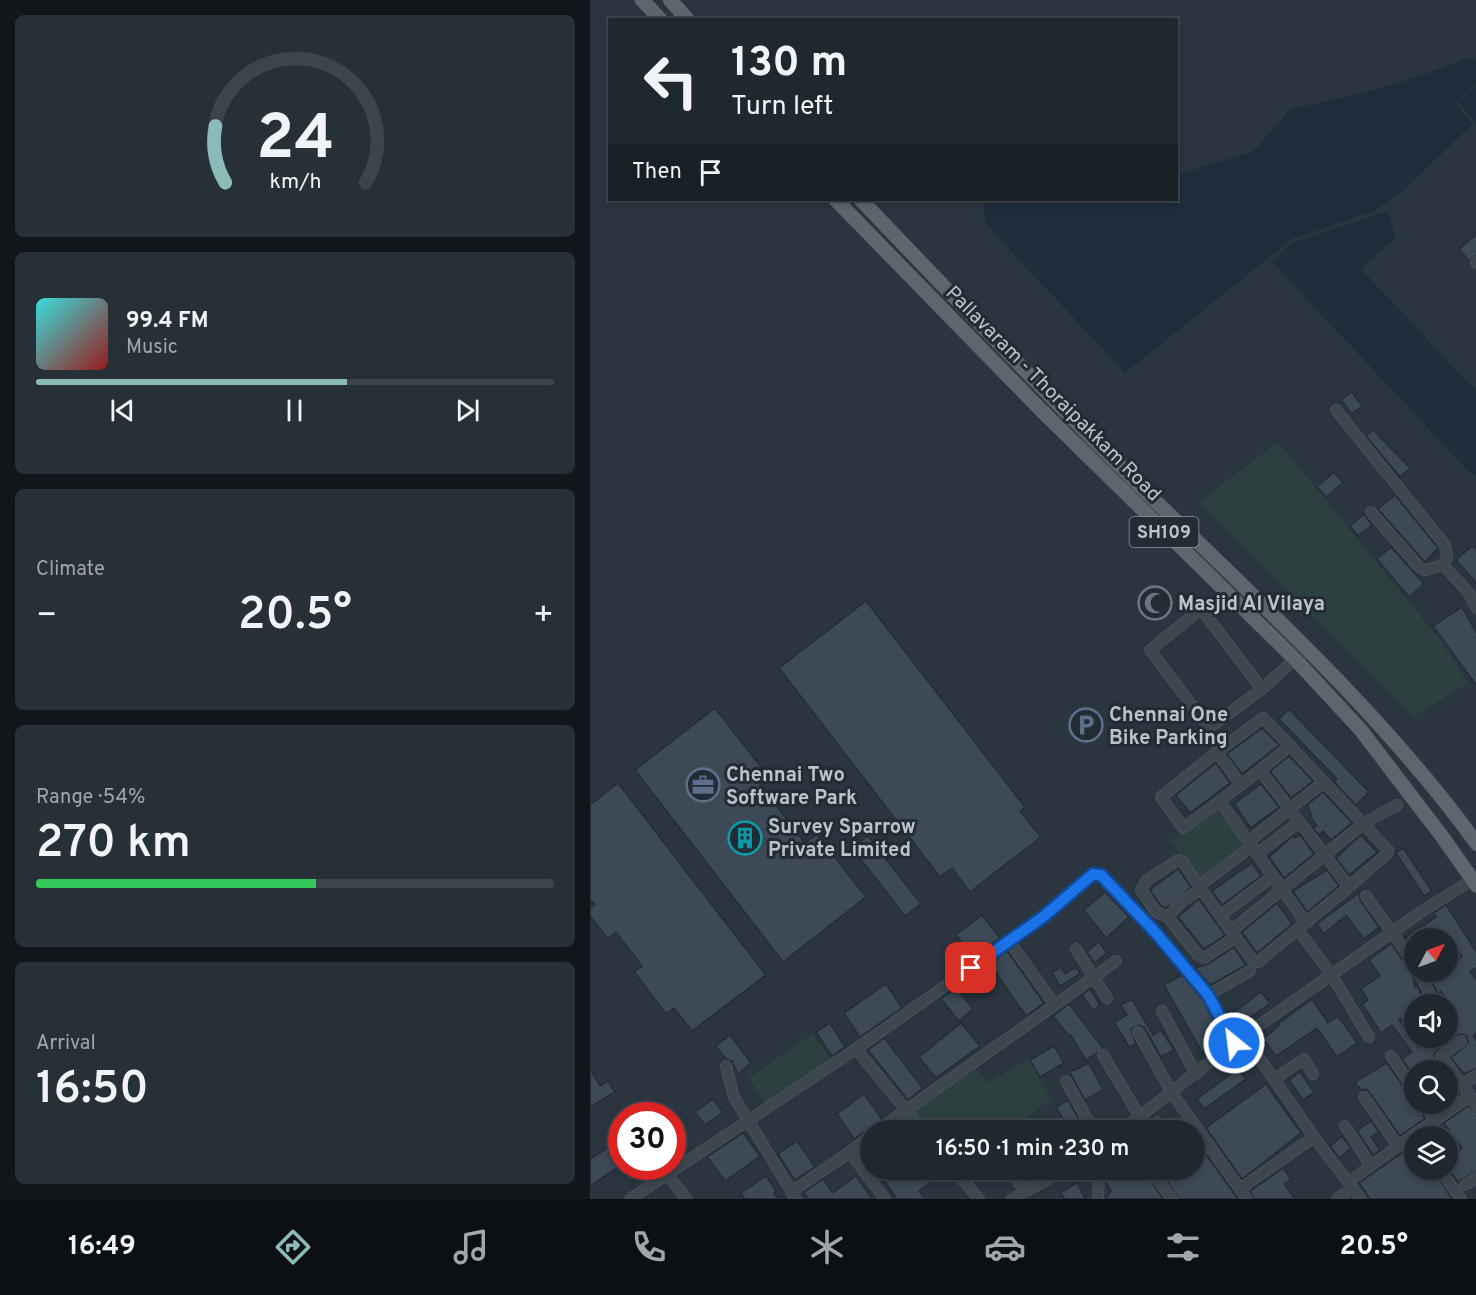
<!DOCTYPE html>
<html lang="en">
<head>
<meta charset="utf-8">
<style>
  body { margin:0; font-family:Overpass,sans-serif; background:#283037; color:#f1f3f6; height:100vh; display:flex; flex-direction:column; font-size:22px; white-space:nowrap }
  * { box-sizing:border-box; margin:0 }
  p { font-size:20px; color:#a2a6aa }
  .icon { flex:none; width:33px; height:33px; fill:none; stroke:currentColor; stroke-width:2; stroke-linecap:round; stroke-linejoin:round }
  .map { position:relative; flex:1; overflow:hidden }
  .side { display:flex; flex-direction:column; gap:15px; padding:15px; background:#12161a; width:590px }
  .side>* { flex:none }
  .hud { position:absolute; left:18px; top:18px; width:570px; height:183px; border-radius:0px; box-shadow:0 3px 9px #0003,0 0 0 2px #3d444b; background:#20282f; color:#f1f3f6; overflow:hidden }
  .needle { width:39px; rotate:49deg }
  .fabs { position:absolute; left:814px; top:928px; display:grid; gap:12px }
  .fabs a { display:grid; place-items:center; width:54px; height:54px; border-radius:50%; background:#20282f; box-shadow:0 3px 9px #0003,0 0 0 2px #3d444b; font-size:30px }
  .speed { position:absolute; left:18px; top:1102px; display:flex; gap:12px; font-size:30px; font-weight:700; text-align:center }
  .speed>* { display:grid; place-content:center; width:78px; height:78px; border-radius:50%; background:#20282f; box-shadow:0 3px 9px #0003,0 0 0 2px #3d444b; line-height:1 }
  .speed .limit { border:9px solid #d22; background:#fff; color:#111 }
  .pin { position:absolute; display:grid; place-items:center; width:51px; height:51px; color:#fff; margin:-26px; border-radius:12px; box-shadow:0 3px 9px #0006 }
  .me { position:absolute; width:66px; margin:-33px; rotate:331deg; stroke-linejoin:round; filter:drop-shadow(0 0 4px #0008) }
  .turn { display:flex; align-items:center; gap:21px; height:126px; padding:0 24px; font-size:27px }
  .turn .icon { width:78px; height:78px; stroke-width:2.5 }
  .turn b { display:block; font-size:42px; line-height:51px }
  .then { display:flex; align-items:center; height:57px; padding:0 24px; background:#0003; gap:12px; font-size:22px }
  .big { font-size:45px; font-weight:600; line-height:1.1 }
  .side .tile { flex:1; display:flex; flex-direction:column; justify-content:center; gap:9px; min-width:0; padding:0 21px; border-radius:9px; background:#283037 }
  .side .dial { align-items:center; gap:0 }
  .dial svg { height:156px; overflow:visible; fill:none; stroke:#3d444b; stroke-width:7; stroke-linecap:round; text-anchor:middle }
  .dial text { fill:#f1f3f6; stroke:none }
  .song { display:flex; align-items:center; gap:18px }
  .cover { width:72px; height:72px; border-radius:9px; background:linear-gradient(135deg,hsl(180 70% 55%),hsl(0 70% 35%)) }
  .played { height:6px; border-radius:3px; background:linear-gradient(90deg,#8bbbb9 60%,#3d444b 60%) }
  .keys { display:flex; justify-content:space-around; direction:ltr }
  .heat { display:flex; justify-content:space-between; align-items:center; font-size:33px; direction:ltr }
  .charge { height:9px; border-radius:4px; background:linear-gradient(90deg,#34c759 54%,#3d444b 0) }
  .trip { position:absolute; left:270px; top:1120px; width:345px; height:60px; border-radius:30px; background:#20282f; box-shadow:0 3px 9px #0003,0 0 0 2px #3d444b; font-weight:600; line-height:60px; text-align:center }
  .menu { display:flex; height:96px; justify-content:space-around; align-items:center; background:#0d1013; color:#a2a6aa }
  .menu .icon { width:42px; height:42px }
  .menu .selected { color:#8bbbb9 }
  .menu b { font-size:27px; color:#f1f3f6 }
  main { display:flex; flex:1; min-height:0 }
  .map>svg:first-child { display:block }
  .green { fill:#2c4040 }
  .water { fill:#1e2d3c }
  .building { fill:#3d4955; stroke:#252e37; stroke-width:1.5 }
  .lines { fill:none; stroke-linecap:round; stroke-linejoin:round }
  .minor-casing { stroke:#485059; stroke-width:12 }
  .major-casing { stroke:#485059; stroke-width:15 }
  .minor { stroke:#3e474f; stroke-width:10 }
  .major { stroke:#5c666f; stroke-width:14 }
  .route-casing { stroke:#114b97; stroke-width:15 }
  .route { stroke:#1a73e8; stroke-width:10 }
  .labels { text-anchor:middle; stroke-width:6; stroke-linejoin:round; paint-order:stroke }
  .shield { fill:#232c35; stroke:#8d959d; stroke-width:1.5 }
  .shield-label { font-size:18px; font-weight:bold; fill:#bbc2ca }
  .street-label { font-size:20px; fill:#bbc2ca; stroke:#232c35 }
  .poi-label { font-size:20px; font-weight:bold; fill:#bbc2ca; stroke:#232c35; text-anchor:start }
</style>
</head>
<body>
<main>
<section class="side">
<div class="tile dial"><svg viewBox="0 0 100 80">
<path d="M14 69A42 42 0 1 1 86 69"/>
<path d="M14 69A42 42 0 0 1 9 40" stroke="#8bbbb9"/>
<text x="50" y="56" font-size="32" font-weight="700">24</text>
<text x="50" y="72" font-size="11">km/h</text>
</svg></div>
<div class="tile">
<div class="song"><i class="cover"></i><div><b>99.4 FM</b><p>Music</p></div></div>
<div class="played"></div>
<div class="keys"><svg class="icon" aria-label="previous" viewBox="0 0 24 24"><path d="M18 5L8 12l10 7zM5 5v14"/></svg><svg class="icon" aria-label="pause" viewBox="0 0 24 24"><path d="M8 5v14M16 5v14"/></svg><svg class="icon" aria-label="next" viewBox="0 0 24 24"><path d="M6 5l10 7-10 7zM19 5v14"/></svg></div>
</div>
<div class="tile"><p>Climate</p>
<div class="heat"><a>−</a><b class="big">20.5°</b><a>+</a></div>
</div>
<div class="tile"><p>Range · 54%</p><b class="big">270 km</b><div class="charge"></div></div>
<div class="tile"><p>Arrival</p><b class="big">16:50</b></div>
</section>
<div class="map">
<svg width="887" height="1199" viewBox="0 0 887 1199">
  <rect width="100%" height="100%" fill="#2a353f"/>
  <g class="green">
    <polygon points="688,442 850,640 878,683 823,717 609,502"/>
    <polygon points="628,806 656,844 609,880 580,841"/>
    <polygon points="223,1033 241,1061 175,1103 159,1078"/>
    <polygon points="439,1059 461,1099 419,1131 339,1131 324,1112 386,1069 398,1083"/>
  </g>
  <g class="water">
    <path d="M876,58L886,61V82L866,104L883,124L810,193L784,211L702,239L535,373L395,223L393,200H586L587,175L664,151L701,108C761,98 820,82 876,58Z"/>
    <polygon points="886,84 886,124 869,103"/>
    <polygon points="797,211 806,237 771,269 886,391 886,479 682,262 702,243"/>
  </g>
  <g class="building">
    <polygon points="887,234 887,255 879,261 869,249"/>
    <polygon points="762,392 772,406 762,414 751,400"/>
    <polygon points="783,430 820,468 810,477 776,436"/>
    <polygon points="744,472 753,483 736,497 727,487"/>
    <polygon points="805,495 848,548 835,562 788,509"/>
    <polygon points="774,514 782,525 768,536 760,526"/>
    <polygon points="882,546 887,551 887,584 866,560"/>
    <polygon points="801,547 834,584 819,597 787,559"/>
    <polygon points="573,585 586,603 558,621 545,602"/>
    <polygon points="276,601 435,807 430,811 451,837 380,892 362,868 350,877 189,668"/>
    <polygon points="872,607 887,634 887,686 843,626"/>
    <polygon points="125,708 171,767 162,774 215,843 227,834 276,897 193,962 45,770"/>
    <polygon points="699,709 779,792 766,805 744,782 747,779 689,719"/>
    <polygon points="672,728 689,745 652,774 637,754"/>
    <polygon points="699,756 723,781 701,798 680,771"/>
    <polygon points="626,763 640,783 600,813 586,795"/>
    <polygon points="28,783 176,975 102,1031 84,1008 76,1014 44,972 52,966 26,932 18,939 0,916 0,909 5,905 0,899 0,805"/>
    <polygon points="671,784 689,807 661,828 644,804"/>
    <polygon points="733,792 762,823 741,840 733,831 729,835 723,828 727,826 720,816 722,815 717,805"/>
    <polygon points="710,835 724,854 694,878 679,857 703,836 705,838"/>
    <polygon points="771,835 787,852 759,875 746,858"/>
    <polygon points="278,836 331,904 315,916 262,848"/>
    <polygon points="813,848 842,891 834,896 806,853"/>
    <polygon points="662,863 671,876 632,905 622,891"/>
    <polygon points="588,869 601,887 576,908 571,906 560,890"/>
    <polygon points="737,870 749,886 717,912 703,891"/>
    <polygon points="515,892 539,917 516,938 494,910"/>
    <polygon points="769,893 770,900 789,927 774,939 756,915 734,934 727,924"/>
    <polygon points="609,899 635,935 614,949 588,917"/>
    <polygon points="687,903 702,924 667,953 652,932"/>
    <polygon points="856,905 887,953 887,967 880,971 887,981 887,1033 883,1036 887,1042 887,1068 874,1074 861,1058 878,1043 877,1036 870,1034 844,1053 845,1060 853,1071 825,1071 825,1078 812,1059 822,1052 802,1025 791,1033 772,1004 778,1000 771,989 790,976 779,960 801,944 822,972 825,987 827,986 835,1002 825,1005 825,1009 809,1020 829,1048 843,1038 858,1038 858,1002 851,991 848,994 840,978 849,972 858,972 858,966 872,957 862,941 858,943 858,939 825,939 825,952 815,938 846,917 844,913"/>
    <polygon points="392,915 410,938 383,957 366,935"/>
    <polygon points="509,942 517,953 504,963 497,952"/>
    <polygon points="644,947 656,965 620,985 605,968 618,964"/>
    <polygon points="417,951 454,1003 436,1016 400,964"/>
    <polygon points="471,967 475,974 486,967 490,974 470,986 462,972"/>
    <polygon points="592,975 612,999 634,1040 612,1052 574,985"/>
    <polygon points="296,984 312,1008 270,1037 254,1013"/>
    <polygon points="366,988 383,1009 369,1021 351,999"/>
    <polygon points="500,989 510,1005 503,1011 492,995"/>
    <polygon points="671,992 680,1003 645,1029 638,1017"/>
    <polygon points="542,999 563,1035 571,1030 584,1050 571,1057 555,1028 549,1025 541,1029 546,1044 539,1047 524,1022 537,1015 531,1005"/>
    <polygon points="722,999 738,1023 748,1016 767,1043 747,1057 727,1028 686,1056 673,1039 690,1025 688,1024"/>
    <polygon points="479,1004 513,1048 496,1060 480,1034 479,1036 463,1016"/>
    <polygon points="240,1023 255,1047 242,1056 226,1032"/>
    <polygon points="371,1023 390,1046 346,1078 329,1057"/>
    <polygon points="140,1035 161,1063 148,1074 142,1061 136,1059 126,1046"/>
    <polygon points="294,1038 333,1088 318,1100 278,1050"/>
    <polygon points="464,1046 474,1063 450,1077 440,1060"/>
    <polygon points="499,1063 513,1090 495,1100 480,1072"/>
    <polygon points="797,1063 819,1095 825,1098 825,1109 827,1107 835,1118 810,1136 780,1093 776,1089 771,1090 765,1082"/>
    <polygon points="0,1069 10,1086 18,1081 25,1092 0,1107"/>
    <polygon points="648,1069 656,1079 614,1109 607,1099"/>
    <polygon points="710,1072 724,1092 713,1100 699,1080"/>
    <polygon points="676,1084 711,1133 652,1179 616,1128"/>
    <polygon points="274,1094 292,1119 264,1139 247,1114"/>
    <polygon points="123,1099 133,1112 115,1125 105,1112"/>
    <polygon points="478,1100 495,1131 479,1131 476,1124 466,1107"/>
    <polygon points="878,1106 887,1113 887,1170 868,1182 858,1168 858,1158 872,1148 854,1123"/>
    <polygon points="568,1113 576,1124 567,1131 545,1131"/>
    <polygon points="781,1121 789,1132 781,1137 790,1150 783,1155 767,1131"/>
    <polygon points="153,1133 170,1156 135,1181 117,1157"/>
    <polygon points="752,1136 761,1148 749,1158 740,1146"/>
    <polygon points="604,1138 648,1199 589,1199 570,1170 604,1170"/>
    <polygon points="207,1141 225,1167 205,1180 188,1154"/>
    <polygon points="27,1142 32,1148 32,1165 0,1186 0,1159"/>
    <polygon points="812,1153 825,1170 843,1170 862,1199 780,1199 769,1183"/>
    <polygon points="693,1168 701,1179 694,1184 705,1199 664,1199 660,1191"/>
    <polygon points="287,1170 311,1170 316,1177 326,1170 357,1170 329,1191 335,1199 307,1199"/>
    <polygon points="531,1170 554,1170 573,1199 516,1199 521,1191 516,1182"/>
    <polygon points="176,1176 186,1191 184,1193 188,1199 155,1199 151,1193"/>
    <polygon points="266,1176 282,1199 218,1199 214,1192 233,1179 243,1193"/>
    <polygon points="487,1183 495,1199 475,1199 471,1192"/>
  </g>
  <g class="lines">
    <defs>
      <g id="minor">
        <polyline points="886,263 887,262"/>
        <polyline points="746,410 855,545 857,557 853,565 879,593 887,609"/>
        <polyline points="781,512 829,567 835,570 853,565"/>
        <polyline points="672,689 619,728 560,650 611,609 672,689 705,659"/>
        <polyline points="700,746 734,782"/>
        <polyline points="627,752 673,718 700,746 670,770"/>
        <polyline points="630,801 593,828 571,797 627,752 651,785"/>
        <polyline points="659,841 734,782 798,850 797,854 759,887 670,770 630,801 716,923"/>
        <polyline points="667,854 709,822"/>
        <polyline points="759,887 668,962 663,961 641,931 774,823 807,805"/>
        <path d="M611,889C601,896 580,906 580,920L608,955L614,958L646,937"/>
        <polyline points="776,896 825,965"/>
        <polyline points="631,915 683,876"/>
        <polyline points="580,918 566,912 551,890 557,880 588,860 593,862 609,886"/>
        <polyline points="708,930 741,974 779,1037"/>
        <polyline points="641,931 609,886 662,846"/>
        <polyline points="419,941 453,917 503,874 511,875 566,933 618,995 644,1043"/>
        <polyline points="486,949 517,998"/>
        <polyline points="829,972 845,1005"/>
        <polyline points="618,995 660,971"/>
        <polyline points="465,1005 526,961"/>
        <polyline points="572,1011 606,1074"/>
        <polyline points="548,1032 582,1093 657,1199"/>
        <polyline points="654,1036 724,1137 771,1199"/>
        <polyline points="266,1049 333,1131"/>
        <polyline points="513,1055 550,1117"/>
        <polyline points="801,1056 825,1091"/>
        <polyline points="136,1066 144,1097 206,1199"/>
        <polyline points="684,1079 714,1059 723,1074"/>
        <polyline points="476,1081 504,1131"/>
        <polyline points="871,1085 887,1075"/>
        <polyline points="880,1096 887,1106"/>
        <polyline points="774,1097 808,1146 880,1096 851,1056 871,1041"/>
        <polyline points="834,1104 845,1120"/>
        <polyline points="755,1126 781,1166"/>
        <polyline points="421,1131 428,1127 432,1131"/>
        <polyline points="531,1131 644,1043 831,912 882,880"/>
        <polyline points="280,1136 260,1152 295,1199"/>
        <polyline points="364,1170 389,1199"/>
        <polyline points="420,1170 429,1183"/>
        <polyline points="561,1170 582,1199"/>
        <polyline points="850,1170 871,1199"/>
        <polyline points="78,1176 97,1199"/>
        <polyline points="767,1176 808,1146"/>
        <polyline points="875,1185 887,1177"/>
        <polyline points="650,1189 724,1137"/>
        <polyline points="201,1192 260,1152"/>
        <polyline points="434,1192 429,1183 451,1170"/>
        <polyline points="40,1199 266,1049 419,941 465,1005 287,1131"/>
        <polyline points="422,1199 475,1170"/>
        <polyline points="508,1199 509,1178 520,1170"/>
        <polyline points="747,1199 763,1188"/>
      </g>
      <g id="major">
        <polyline points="52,0 71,20"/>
        <polyline points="80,0 98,20"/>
        <polyline points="246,200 452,411 705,659 770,729 851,835 887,886"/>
        <path d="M271,200C364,297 456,394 552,488C667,600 793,714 887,844"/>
      </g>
    </defs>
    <use href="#minor" class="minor-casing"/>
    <use href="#major" class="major-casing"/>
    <use href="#minor" class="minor"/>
    <use href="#major" class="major"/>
  </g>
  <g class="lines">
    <defs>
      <polyline id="route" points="381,968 453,917 503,874 511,875 566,933 618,995 644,1043"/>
    </defs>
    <use href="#route" class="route-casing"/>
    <use href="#route" class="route"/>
  </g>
  <defs>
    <symbol id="mosque-ring" viewBox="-11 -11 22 22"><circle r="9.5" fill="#232c35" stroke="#6b7280" stroke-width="1.5"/><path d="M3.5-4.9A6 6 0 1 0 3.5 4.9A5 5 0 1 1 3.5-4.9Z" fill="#6b7280"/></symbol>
    <symbol id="parking-ring" viewBox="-11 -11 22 22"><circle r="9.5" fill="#232c35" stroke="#5c6f8a" stroke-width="1.5"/><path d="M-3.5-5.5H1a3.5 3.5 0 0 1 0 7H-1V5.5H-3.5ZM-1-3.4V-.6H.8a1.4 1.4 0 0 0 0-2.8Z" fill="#5c6f8a"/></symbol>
    <symbol id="office-ring" viewBox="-11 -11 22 22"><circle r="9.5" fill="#232c35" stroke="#5c6f8a" stroke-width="1.5"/><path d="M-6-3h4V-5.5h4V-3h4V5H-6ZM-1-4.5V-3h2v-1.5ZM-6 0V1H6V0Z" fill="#5c6f8a"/></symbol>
    <symbol id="building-ring" viewBox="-11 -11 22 22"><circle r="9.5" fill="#232c35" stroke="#0f9aa8" stroke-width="1.5"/><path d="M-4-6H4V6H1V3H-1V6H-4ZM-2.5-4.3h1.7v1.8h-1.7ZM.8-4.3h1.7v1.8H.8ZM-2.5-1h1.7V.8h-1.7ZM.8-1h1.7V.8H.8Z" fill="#0f9aa8"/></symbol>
  </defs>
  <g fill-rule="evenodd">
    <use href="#mosque-ring" x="546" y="584" width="38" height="38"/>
    <use href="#parking-ring" x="477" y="706" width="38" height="38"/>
    <use href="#office-ring" x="94" y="766" width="38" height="38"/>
    <use href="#building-ring" x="136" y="819" width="38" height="38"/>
  </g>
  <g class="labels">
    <rect class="shield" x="539.5" y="517" width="69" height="30" rx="4.5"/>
    <g class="shield-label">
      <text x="574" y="538">SH109</text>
    </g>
    <g class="street-label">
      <text transform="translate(464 393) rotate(45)" y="7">Pallavaram - Thoraipakkam Road</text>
    </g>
    <g class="poi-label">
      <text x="588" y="610">Masjid Al Vilaya</text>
      <text x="519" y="721">Chennai One<tspan x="519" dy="23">Bike Parking</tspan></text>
      <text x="136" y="781">Chennai Two<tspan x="136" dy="23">Software Park</tspan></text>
      <text x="178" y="833">Survey Sparrow<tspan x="178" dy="23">Private Limited</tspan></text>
    </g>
  </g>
</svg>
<div class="fabs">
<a><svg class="needle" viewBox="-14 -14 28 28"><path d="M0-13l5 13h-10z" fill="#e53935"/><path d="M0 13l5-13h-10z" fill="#a2a6aa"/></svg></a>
<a><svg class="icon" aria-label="sound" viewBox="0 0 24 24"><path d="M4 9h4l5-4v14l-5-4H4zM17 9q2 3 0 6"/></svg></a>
<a><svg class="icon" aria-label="search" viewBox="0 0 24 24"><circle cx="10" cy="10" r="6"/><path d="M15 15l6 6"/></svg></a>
<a><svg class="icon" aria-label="layers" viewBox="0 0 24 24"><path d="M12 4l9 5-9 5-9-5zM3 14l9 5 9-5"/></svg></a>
</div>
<div class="speed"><div class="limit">30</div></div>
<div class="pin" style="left:381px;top:968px;background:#d93025"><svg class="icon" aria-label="arrive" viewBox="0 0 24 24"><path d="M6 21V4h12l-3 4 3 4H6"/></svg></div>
<svg class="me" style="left:644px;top:1043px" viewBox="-20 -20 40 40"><circle r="17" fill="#1a73e8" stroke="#fff" stroke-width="3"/><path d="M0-11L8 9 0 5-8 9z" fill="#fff"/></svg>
<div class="trip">16:50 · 1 min · 230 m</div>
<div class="hud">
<div class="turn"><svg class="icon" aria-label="left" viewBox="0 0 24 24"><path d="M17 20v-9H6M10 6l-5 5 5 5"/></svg><div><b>130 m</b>Turn left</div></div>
<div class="then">Then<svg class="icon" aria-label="arrive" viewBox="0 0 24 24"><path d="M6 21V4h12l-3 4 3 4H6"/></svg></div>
</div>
</div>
</main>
<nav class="menu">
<b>16:49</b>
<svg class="icon selected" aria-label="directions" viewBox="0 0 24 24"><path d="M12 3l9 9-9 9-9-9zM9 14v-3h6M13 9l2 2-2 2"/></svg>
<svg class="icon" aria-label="music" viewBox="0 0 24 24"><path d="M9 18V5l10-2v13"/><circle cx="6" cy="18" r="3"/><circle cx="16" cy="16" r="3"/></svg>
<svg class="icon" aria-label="phone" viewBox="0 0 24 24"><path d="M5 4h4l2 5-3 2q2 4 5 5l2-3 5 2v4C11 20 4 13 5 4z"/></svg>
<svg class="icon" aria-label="climate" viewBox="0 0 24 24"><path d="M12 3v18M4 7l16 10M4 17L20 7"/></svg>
<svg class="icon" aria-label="car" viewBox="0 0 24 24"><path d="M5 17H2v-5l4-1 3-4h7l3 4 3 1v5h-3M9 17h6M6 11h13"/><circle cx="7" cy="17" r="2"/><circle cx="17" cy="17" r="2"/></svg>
<svg class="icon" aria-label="filters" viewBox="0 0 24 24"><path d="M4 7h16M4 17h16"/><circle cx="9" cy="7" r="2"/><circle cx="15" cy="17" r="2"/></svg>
<b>20.5°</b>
</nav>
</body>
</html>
